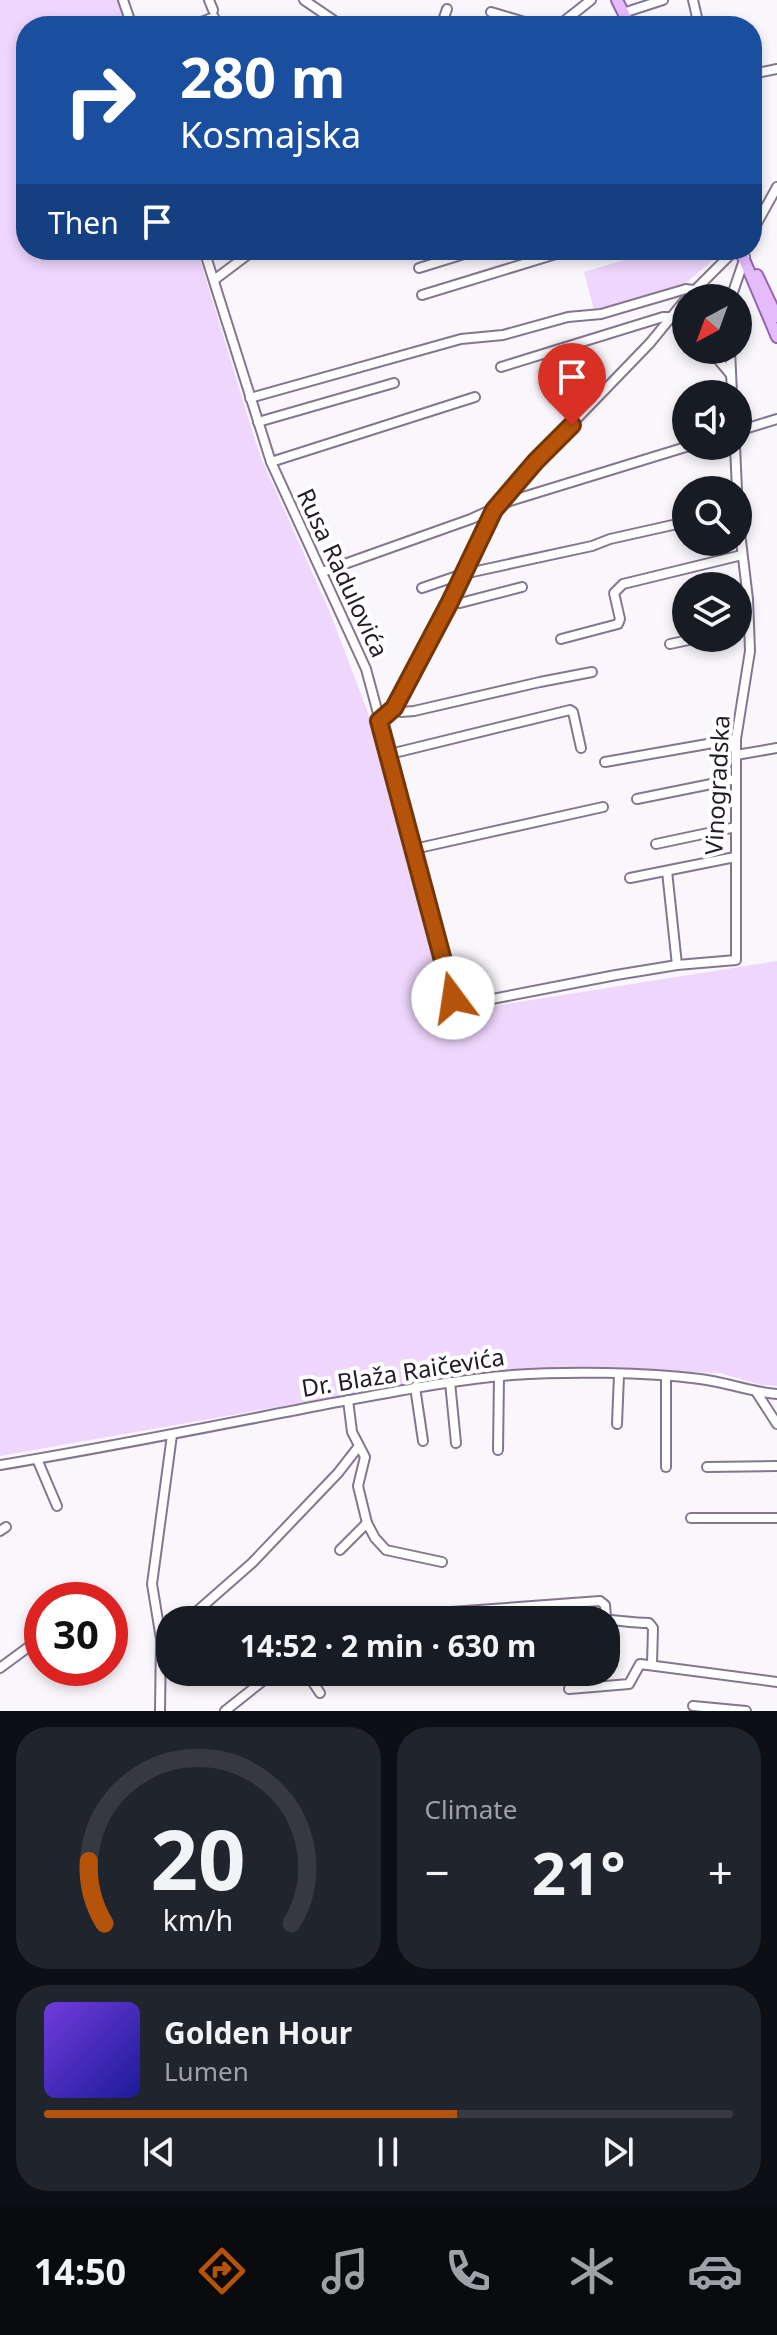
<!DOCTYPE html>
<html lang="en">
<head>
<meta charset="utf-8">
<style>
  body { margin:0; font-family:"Noto Sans",sans-serif; background:#20242c; color:#f1f3f6; height:100vh; display:flex; flex-direction:column; font-size:30px; white-space:nowrap }
  * { box-sizing:border-box; margin:0 }
  p { font-size:26px; color:#9ea1a6 }
  .icon { flex:none; width:44px; height:44px; fill:none; stroke:currentColor; stroke-width:2; stroke-linecap:round; stroke-linejoin:round }
  .map { position:relative; height:1711px; overflow:hidden }
  .details { display:flex; flex-direction:column; gap:16px; padding:16px; background:#0d0f14; flex:1 }
  .details>* { flex:none }
  .guide { position:absolute; left:16px; top:16px; width:746px; height:244px; border-radius:32px; box-shadow:0 4px 12px #0003; background:#1a4fa0; color:#fff; overflow:hidden }
  .needle { width:52px; rotate:221deg }
  .fabs { position:absolute; left:672px; top:284px; display:grid; gap:16px }
  .fabs a { display:grid; place-items:center; width:80px; height:80px; border-radius:50%; background:#171b24; box-shadow:0 4px 12px #0003; font-size:40px }
  .speed { position:absolute; left:24px; top:1582px; display:flex; gap:16px; font-size:40px; font-weight:700; text-align:center }
  .speed>* { display:grid; place-content:center; width:104px; height:104px; border-radius:50%; background:#171b24; box-shadow:0 4px 12px #0003; line-height:1 }
  .speed .limit { border:12px solid #d22; background:#fff; color:#111 }
  .pin { position:absolute; display:grid; place-items:center; width:68px; height:68px; color:#fff; margin:-82px -34px; border-radius:50% 50% 50% 0; rotate:-45deg; box-shadow:0 0 8px #0007 }
  .pin .icon { rotate:45deg }
  .me { position:absolute; width:88px; margin:-44px; rotate:346deg; stroke-linejoin:round; filter:drop-shadow(0 0 6px #0008) }
  .turn { display:flex; align-items:center; gap:28px; height:168px; padding:0 32px; font-size:36px }
  .turn .icon { width:104px; height:104px; stroke-width:2.5 }
  .turn b { display:block; font-size:56px; line-height:68px }
  .then { display:flex; align-items:center; height:76px; padding:0 32px; background:#0003; gap:16px; font-size:30px }
  .big { font-size:60px; font-weight:700; line-height:1.1 }
  .details .tile { flex:1; display:flex; flex-direction:column; justify-content:center; gap:12px; min-width:0; padding:0 28px; border-radius:32px; background:#20242c }
  .details .dial { align-items:center; gap:0 }
  .dial svg { height:208px; overflow:visible; fill:none; stroke:#363941; stroke-width:7; stroke-linecap:round; text-anchor:middle }
  .dial text { fill:#f1f3f6; stroke:none }
  .song { display:flex; align-items:center; gap:24px }
  .cover { width:96px; height:96px; border-radius:12px; background:linear-gradient(135deg,hsl(260 70% 55%),hsl(240 70% 35%)) }
  .played { height:8px; border-radius:4px; background:linear-gradient(90deg,#b45309 60%,#363941 60%) }
  .keys { display:flex; justify-content:space-around; direction:ltr }
  .heat { display:flex; justify-content:space-between; align-items:center; font-size:44px; direction:ltr }
  .details .tiles { flex:1; display:grid; gap:16px; grid-template-columns:1fr 1fr }
  .tile:last-child { grid-column:span 2 }
  .trip { position:absolute; left:156px; top:1606px; width:464px; height:80px; border-radius:32px; background:#171b24; box-shadow:0 4px 12px #0003; font-weight:700; line-height:80px; text-align:center }
  .dock { display:flex; height:128px; justify-content:space-around; align-items:center; background:#090b0e; color:#9ea1a6 }
  .dock .icon { width:56px; height:56px }
  .dock .selected { color:#b45309 }
  .dock b { font-size:36px; color:#f1f3f6 }
  .map>svg:first-child { display:block }
  .green { fill:#eed6fd }
  .lines { fill:none; stroke-linecap:round; stroke-linejoin:round }
  .minor-casing { stroke:#85768f; stroke-width:12 }
  .major-casing { stroke:#9565ae; stroke-width:14 }
  .minor { stroke:#fff; stroke-width:8 }
  .major { stroke:#e5bbfb; stroke-width:10 }
  .route-casing { stroke:#753606; stroke-width:20 }
  .route { stroke:#b45309; stroke-width:14 }
  .labels { text-anchor:middle; stroke-width:8; stroke-linejoin:round; paint-order:stroke }
  .street-label { font-size:24px; fill:#231c26; stroke:#fff }
</style>
</head>
<body>
<div class="map">
<svg width="777" height="1711" viewBox="0 0 777 1711">
  <rect width="100%" height="100%" fill="#f9f6fc"/>
  <g class="green">
    <polygon points="0,0 120,0 128,26 26,26 26,250 197,250 260,456 329,610 378,739 454,1009 475,1009 777,961 777,1386 761,1385 720,1373 568,1368 452,1376 0,1456"/>
    <polygon points="658,250 709,250 714,259 686,283 594,310 584,272"/>
  </g>
  <g class="lines">
    <defs>
      <g id="minor">
        <polyline points="123,0 132,26"/>
        <polyline points="209,0 213,10"/>
        <polyline points="304,0 342,26"/>
        <polyline points="693,0 699,26"/>
        <polyline points="491,12 538,26"/>
        <polyline points="623,13 663,0"/>
        <polyline points="191,26 214,17"/>
        <polyline points="441,26 447,9"/>
        <polyline points="558,26 591,0"/>
        <polyline points="726,26 734,24"/>
        <polyline points="752,74 777,69"/>
        <polyline points="752,232 777,187"/>
        <polyline points="204,250 271,462 366,669 456,1002 461,1005 616,975 677,965 736,960 736,739 750,651 748,599 738,516"/>
        <polyline points="419,268 477,250"/>
        <polyline points="214,280 254,250"/>
        <polyline points="422,295 569,250"/>
        <polyline points="690,295 735,250"/>
        <polyline points="731,298 745,257"/>
        <polyline points="710,350 731,375"/>
        <polyline points="730,350 732,394"/>
        <polyline points="501,367 663,317 671,317"/>
        <polyline points="250,398 461,339 503,335 568,317 601,314 686,289 693,290"/>
        <polyline points="258,422 394,383"/>
        <polyline points="738,431 777,419"/>
        <polyline points="735,446 737,490"/>
        <polyline points="271,462 475,397"/>
        <polyline points="322,572 471,519 510,501 689,446"/>
        <polyline points="422,588 463,574 592,546 610,539 686,522"/>
        <polyline points="450,602 460,603 522,587"/>
        <polyline points="561,639 618,624 620,619 614,593 623,584 742,555"/>
        <polyline points="670,644 698,638"/>
        <polyline points="394,708 401,712 414,711 540,682 592,672"/>
        <polyline points="379,721 394,708 450,602 494,510 536,461 650,343 686,299"/>
        <polyline points="390,754 570,710 573,712 581,748"/>
        <polyline points="736,755 777,748"/>
        <polyline points="605,762 736,739"/>
        <polyline points="637,799 736,779"/>
        <polyline points="656,844 736,827"/>
        <polyline points="414,849 603,807"/>
        <polyline points="667,871 677,965"/>
        <polyline points="630,878 735,857"/>
        <polyline points="666,1378 666,1467"/>
        <polyline points="450,1382 456,1443"/>
        <polyline points="415,1387 423,1441"/>
        <polyline points="757,1393 777,1424"/>
        <polyline points="348,1400 352,1432 365,1457 358,1486 367,1523 375,1538 386,1550 442,1562"/>
        <polyline points="617,1424 619,1375"/>
        <polyline points="498,1450 499,1377"/>
        <polyline points="37,1459 57,1506"/>
        <path d="M0,1465C110,1447 218,1425 327,1404C389,1393 450,1380 512,1375C569,1371 644,1372 700,1379C726,1382 750,1392 777,1394"/>
        <polyline points="707,1467 777,1466"/>
        <polyline points="691,1518 777,1518"/>
        <polyline points="0,1531 6,1527"/>
        <polyline points="340,1550 367,1523"/>
        <polyline points="451,1612 600,1601 605,1605 606,1617"/>
        <polyline points="187,1620 252,1563 338,1473 359,1446"/>
        <path d="M582,1620C605,1617 625,1623 649,1623L653,1628L652,1664"/>
        <polyline points="0,1668 38,1640 37,1613"/>
        <polyline points="306,1672 320,1693"/>
        <polyline points="569,1689 629,1684 640,1664 777,1682"/>
        <polyline points="693,1706 746,1711"/>
        <polyline points="160,1711 161,1639 152,1584 172,1435"/>
        <polyline points="225,1711 274,1672"/>
      </g>
      <g id="major">
        <polyline points="617,0 630,26"/>
        <polyline points="740,250 777,337"/>
        <polyline points="757,275 777,317"/>
      </g>
    </defs>
    <use href="#minor" class="minor-casing"/>
    <use href="#major" class="major-casing"/>
    <use href="#minor" class="minor"/>
    <use href="#major" class="major"/>
  </g>
  <g class="lines">
    <defs>
      <polyline id="route" points="453,998 379,721 394,708 450,602 494,510 536,461 572,425"/>
    </defs>
    <use href="#route" class="route-casing"/>
    <use href="#route" class="route"/>
  </g>
  <g class="labels">
    <g class="street-label">
      <text transform="translate(342 573) rotate(65)" y="8">Rusa Radulovića</text>
      <text transform="translate(718 785) rotate(-87)" y="8">Vinogradska</text>
      <text transform="translate(403 1373) rotate(-9)" y="8">Dr. Blaža Raičevića</text>
    </g>
  </g>
</svg>
<div class="fabs">
<a><svg class="needle" viewBox="-14 -14 28 28"><path d="M0-13l5 13h-10z" fill="#e53935"/><path d="M0 13l5-13h-10z" fill="#9ea1a6"/></svg></a>
<a><svg class="icon" aria-label="sound" viewBox="0 0 24 24"><path d="M4 9h4l5-4v14l-5-4H4zM17 9q2 3 0 6"/></svg></a>
<a><svg class="icon" aria-label="search" viewBox="0 0 24 24"><circle cx="10" cy="10" r="6"/><path d="M15 15l6 6"/></svg></a>
<a><svg class="icon" aria-label="layers" viewBox="0 0 24 24"><path d="M12 4l9 5-9 5-9-5zM3 14l9 5 9-5"/></svg></a>
</div>
<div class="speed"><div class="limit">30</div></div>
<div class="pin" style="left:572px;top:425px;background:#d93025"><svg class="icon" aria-label="arrive" viewBox="0 0 24 24"><path d="M6 21V4h12l-3 4 3 4H6"/></svg></div>
<svg class="me" style="left:453px;top:998px" viewBox="-20 -20 40 40"><circle r="19" fill="#fff"/><path d="M0-13L10 11 0 6-10 11z" fill="#b45309"/></svg>
<div class="trip">14:52 · 2 min · 630 m</div>
<div class="guide">
<div class="turn"><svg class="icon" aria-label="right" viewBox="0 0 24 24"><path d="M7 20v-9h11M14 6l5 5-5 5"/></svg><div><b>280 m</b>Kosmajska</div></div>
<div class="then">Then<svg class="icon" aria-label="arrive" viewBox="0 0 24 24"><path d="M6 21V4h12l-3 4 3 4H6"/></svg></div>
</div>
</div>
<section class="details">
<div class="tiles">
<div class="tile dial"><svg viewBox="0 0 100 80">
<path d="M14 69A42 42 0 1 1 86 69"/>
<path d="M14 69A42 42 0 0 1 8 45" stroke="#b45309"/>
<text x="50" y="56" font-size="32" font-weight="700">20</text>
<text x="50" y="72" font-size="11">km/h</text>
</svg></div>
<div class="tile"><p>Climate</p>
<div class="heat"><a>−</a><b class="big">21°</b><a>+</a></div>
</div>
<div class="tile">
<div class="song"><i class="cover"></i><div><b>Golden Hour</b><p>Lumen</p></div></div>
<div class="played"></div>
<div class="keys"><svg class="icon" aria-label="previous" viewBox="0 0 24 24"><path d="M18 5L8 12l10 7zM5 5v14"/></svg><svg class="icon" aria-label="pause" viewBox="0 0 24 24"><path d="M8 5v14M16 5v14"/></svg><svg class="icon" aria-label="next" viewBox="0 0 24 24"><path d="M6 5l10 7-10 7zM19 5v14"/></svg></div>
</div>
</div>
</section>
<nav class="dock">
<b>14:50</b>
<svg class="icon selected" aria-label="directions" viewBox="0 0 24 24"><path d="M12 3l9 9-9 9-9-9zM9 14v-3h6M13 9l2 2-2 2"/></svg>
<svg class="icon" aria-label="music" viewBox="0 0 24 24"><path d="M9 18V5l10-2v13"/><circle cx="6" cy="18" r="3"/><circle cx="16" cy="16" r="3"/></svg>
<svg class="icon" aria-label="phone" viewBox="0 0 24 24"><path d="M5 4h4l2 5-3 2q2 4 5 5l2-3 5 2v4C11 20 4 13 5 4z"/></svg>
<svg class="icon" aria-label="climate" viewBox="0 0 24 24"><path d="M12 3v18M4 7l16 10M4 17L20 7"/></svg>
<svg class="icon" aria-label="car" viewBox="0 0 24 24"><path d="M5 17H2v-5l4-1 3-4h7l3 4 3 1v5h-3M9 17h6M6 11h13"/><circle cx="7" cy="17" r="2"/><circle cx="17" cy="17" r="2"/></svg>
</nav>
</body>
</html>
